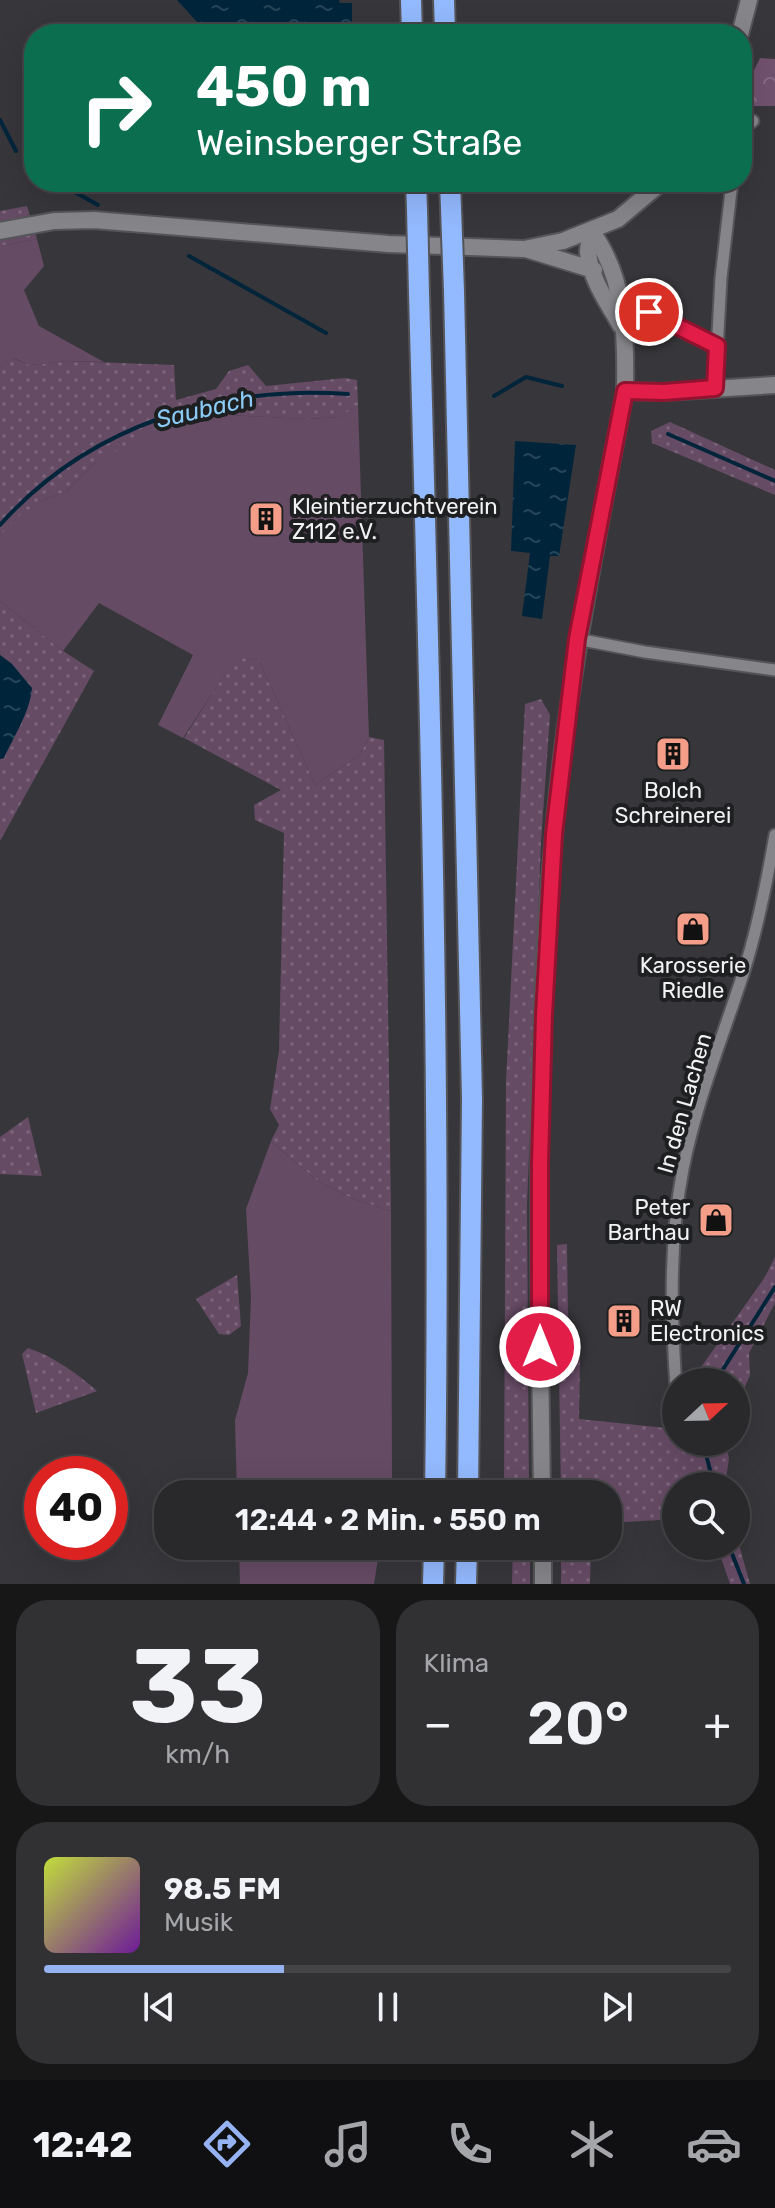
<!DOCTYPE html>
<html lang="de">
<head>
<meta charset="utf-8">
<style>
  body { margin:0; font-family:Rubik,sans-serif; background:#313134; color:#f1f3f6; height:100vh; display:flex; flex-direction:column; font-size:30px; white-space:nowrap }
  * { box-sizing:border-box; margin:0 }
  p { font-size:26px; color:#a5a6a9 }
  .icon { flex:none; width:44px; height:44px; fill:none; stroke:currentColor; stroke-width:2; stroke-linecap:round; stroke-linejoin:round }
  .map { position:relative; height:1584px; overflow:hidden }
  .sheet { display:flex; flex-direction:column; gap:16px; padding:16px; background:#171718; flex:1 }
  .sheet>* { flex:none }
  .hud { position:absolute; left:24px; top:24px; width:728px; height:168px; border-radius:32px; box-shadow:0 8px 32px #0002,0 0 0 2px #454548; background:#0b6e4f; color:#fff; overflow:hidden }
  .needle { width:52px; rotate:68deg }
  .fabs { position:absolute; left:662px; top:1368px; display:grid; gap:16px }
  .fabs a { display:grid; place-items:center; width:88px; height:88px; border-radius:50%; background:#29292c; box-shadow:0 8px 32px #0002,0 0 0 2px #454548; font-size:40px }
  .speed { position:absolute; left:24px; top:1456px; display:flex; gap:16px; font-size:40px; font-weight:700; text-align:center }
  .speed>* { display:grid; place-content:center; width:104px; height:104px; border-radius:50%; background:#29292c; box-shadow:0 8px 32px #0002,0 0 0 2px #454548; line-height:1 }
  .speed .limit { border:12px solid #d22; background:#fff; color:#111 }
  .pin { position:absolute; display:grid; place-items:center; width:68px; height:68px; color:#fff; margin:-34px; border:4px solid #fff; border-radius:50%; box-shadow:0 2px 8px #0007 }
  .me { position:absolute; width:88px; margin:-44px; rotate:0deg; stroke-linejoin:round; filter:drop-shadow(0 0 6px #0008) }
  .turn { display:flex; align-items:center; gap:28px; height:168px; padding:0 40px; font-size:36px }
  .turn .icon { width:104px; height:104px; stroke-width:2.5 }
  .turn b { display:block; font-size:56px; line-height:68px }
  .big { font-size:60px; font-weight:600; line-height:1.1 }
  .sheet .card { flex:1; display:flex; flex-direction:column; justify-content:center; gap:12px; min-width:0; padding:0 28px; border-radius:32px; background:#313134 }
  .sheet .dial { align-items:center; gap:0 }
  .dial b { font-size:104px; line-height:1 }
  .song { display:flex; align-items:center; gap:24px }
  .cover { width:96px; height:96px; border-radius:12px; background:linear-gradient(135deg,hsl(70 70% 55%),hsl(280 70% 35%)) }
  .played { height:8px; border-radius:4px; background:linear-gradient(90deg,#95b2f1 35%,#454548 35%) }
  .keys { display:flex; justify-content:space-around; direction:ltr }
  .heat { display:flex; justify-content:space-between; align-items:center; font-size:44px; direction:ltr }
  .sheet .tiles { flex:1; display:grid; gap:16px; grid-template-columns:1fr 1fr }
  .card:last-child { grid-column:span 2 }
  .trip { position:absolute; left:154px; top:1480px; width:468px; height:80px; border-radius:32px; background:#29292c; box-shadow:0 8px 32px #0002,0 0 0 2px #454548; font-weight:600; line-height:80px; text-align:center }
  .tabs { display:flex; height:128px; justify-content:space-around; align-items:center; background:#101012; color:#a5a6a9 }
  .tabs .icon { width:56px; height:56px }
  .tabs .on { color:#95b2f1 }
  .tabs b { font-size:36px; color:#f1f3f6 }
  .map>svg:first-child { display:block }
  .grass { fill:url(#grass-dots) }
  .forest { fill:url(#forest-crowns) }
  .garden { fill:#664b65 }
  .water { fill:url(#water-ripples) }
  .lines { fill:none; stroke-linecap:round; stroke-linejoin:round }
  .stream { stroke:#00253b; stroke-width:4 }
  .street-casing { stroke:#555559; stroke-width:15 }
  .secondary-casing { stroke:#555559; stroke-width:20 }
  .highway-casing { stroke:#555559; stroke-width:24 }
  .street { stroke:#85858a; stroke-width:11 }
  .secondary { stroke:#85858a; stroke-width:16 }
  .highway { stroke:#93b9fe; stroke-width:20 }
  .highway-bridge-casing { stroke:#555559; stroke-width:24; stroke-linecap:butt }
  .highway-bridge { stroke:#93b9fe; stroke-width:20 }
  .route-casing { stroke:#92132f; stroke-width:20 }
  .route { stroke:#e11d48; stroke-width:14 }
  .labels { text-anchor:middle; stroke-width:8; stroke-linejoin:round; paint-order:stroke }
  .poi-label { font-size:22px; fill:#f2f2f5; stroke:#1e1f20; text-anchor:start }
  .street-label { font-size:22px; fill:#f2f2f5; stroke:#1e1f20 }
  .water-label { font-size:24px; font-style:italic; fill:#8acaf5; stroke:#1e1f20 }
</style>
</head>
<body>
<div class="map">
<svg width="775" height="1584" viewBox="0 0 775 1584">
  <defs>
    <pattern id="grass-dots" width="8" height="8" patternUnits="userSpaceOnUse" patternTransform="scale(2)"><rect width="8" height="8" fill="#664b65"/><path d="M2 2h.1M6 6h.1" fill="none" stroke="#7c657c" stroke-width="1.8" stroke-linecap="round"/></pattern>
    <pattern id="forest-crowns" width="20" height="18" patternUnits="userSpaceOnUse" patternTransform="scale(2)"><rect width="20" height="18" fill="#71526f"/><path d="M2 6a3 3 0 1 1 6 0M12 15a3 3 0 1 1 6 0" fill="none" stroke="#866b84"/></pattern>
    <pattern id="water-ripples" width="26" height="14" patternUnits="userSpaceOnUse" patternTransform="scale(2)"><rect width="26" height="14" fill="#00253b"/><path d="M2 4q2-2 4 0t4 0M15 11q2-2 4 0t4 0" fill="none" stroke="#264558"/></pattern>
  </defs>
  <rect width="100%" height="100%" fill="#37373b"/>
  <g class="grass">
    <polygon points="27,206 37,239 0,246 0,211"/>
    <polygon points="12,358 30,365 66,361 174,365 176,400 216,389 229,371 248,365 266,386 345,378 357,380 358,405 341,417 305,419 230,415 96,462 67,491 46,499 0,535 0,367"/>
    <polygon points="670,422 775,470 775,495 652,443 651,431"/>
    <polygon points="0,601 63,651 94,671 0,841 0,759 4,758 12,664 0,655"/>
    <polygon points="236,656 259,660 315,785 359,756 369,737 384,740 391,1211 351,1198 319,1182 271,1141 279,1125 270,1109 279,1051 284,833 255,820 254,805 281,790 184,738"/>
    <polygon points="541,699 550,715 541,842 527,1205 529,1494 504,1494 506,1082 525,704"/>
    <polygon points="28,1117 42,1176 0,1174 0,1137"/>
    <polygon points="567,1244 568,1318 580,1359 579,1419 676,1429 676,1442 725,1442 729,1458 725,1486 676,1486 676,1519 608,1523 608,1494 561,1494 557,1245"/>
    <polygon points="775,1257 775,1303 749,1353 750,1375 736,1407 736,1382 693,1382 694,1377 765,1277"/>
    <polygon points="237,1275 241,1326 229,1335 219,1334 196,1299"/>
    <path d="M28,1348C53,1356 76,1373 97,1391L36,1413L22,1354Z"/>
    <polygon points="736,1534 750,1584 730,1584 717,1546 736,1546"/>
    <polygon points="513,1546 530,1546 530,1584 512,1584"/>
    <polygon points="561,1546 591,1546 590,1584 561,1584"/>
  </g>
  <polygon class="forest" points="760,58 775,59 775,106 742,106 742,96"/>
  <g class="garden">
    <polygon points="37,239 44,266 24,290 39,326 104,362 66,361 30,365 13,358 0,367 0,246"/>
    <polygon points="358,405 369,737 359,756 315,785 259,660 236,657 183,738 158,725 193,655 99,603 63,651 0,601 0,535 17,517 46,499 67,491 96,462 148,433 230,415 305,419 340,417"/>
    <polygon points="271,1141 319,1182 351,1198 391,1211 392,1477 389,1494 237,1494 235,1420 248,1373 251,1297 246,1209"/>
    <polygon points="239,1546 380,1546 374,1584 240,1584"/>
  </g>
  <g class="water">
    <polygon points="177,0 339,0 340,3 352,3 352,34 208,34"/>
    <polygon points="515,441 576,445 559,556 550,556 542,619 522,616 530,553 511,551"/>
    <path d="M0,655L12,664L32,688C30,712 14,736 4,758L0,759Z"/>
  </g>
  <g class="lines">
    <g class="stream">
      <polyline points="0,120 16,151"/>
      <polyline points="64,186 98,205"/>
      <polyline points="189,256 326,333"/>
      <polyline points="494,396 526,377 562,386"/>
      <polyline points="668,434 775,481"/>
      <path d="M0,525C88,426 218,385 348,394"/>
      <polyline points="715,1382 775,1287"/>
      <polyline points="703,1442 714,1486"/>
      <polyline points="729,1546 744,1584"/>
    </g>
    <defs>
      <g id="street">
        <polyline points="742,129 753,121"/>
        <polyline points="649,312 717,346"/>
        <polyline points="715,388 721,278 732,182"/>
        <polyline points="577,639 645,652 775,670"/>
        <path d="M676,1387C671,1315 669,1241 683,1169C696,1102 723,1037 744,971C758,927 767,881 775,835"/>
      </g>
      <g id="secondary">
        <polyline points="740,34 749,0"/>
        <polyline points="0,231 54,221 94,220 389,244 524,249 563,241 618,219 662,182"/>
        <path d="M592,232C591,237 588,245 588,251C589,277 609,305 621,326"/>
        <polyline points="526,249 594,270"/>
        <polyline points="625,391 664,392 775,385"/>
        <path d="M542,1494C539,1274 534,1053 554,834C567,684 597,538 625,391C626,335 626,279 592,232"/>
        <polyline points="543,1546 543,1584"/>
      </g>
      <g id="highway">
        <polyline points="411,0 412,34"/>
        <polyline points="444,0 445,34"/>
        <polyline points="416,182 417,209"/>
        <polyline points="450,182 451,208"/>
        <polyline points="454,291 472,1099 468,1494"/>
        <path d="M419,293C430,693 441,1093 435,1494"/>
        <polyline points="433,1584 434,1546"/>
        <polyline points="466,1584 467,1546"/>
      </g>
    </defs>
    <use href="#street" class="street-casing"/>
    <use href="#secondary" class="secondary-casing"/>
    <use href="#highway" class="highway-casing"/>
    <use href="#street" class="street"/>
    <use href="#secondary" class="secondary"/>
    <use href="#highway" class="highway"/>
    <defs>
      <g id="highway-bridge">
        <polyline points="451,208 454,291"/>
        <polyline points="417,209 419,293"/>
      </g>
    </defs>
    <use href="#highway-bridge" class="highway-bridge-casing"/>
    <use href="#highway-bridge" class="highway-bridge"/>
  </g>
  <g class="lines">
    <defs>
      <polyline id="route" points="540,1347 540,1163 544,1015 554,834 577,639 625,391 664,392 715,388 717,346 649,312"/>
    </defs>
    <use href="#route" class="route-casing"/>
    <use href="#route" class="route"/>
  </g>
  <defs>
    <symbol id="building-square" viewBox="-11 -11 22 22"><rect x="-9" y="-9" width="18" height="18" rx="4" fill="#f49e89" stroke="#1e1f20"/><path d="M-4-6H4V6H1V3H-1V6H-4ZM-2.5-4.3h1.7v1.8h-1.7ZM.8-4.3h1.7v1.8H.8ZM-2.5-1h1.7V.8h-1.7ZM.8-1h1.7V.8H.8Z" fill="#111"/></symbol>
    <symbol id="shop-square" viewBox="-11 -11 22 22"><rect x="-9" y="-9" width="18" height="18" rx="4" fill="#f49e89" stroke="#1e1f20"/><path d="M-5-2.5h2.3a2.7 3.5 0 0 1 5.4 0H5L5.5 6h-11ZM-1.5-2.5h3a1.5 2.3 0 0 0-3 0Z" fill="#111"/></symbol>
  </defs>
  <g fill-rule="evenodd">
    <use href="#building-square" x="246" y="499" width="40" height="40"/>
    <use href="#building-square" x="653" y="734" width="40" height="40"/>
    <use href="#shop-square" x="673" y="909" width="40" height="40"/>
    <use href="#shop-square" x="696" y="1200" width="40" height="40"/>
    <use href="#building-square" x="604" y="1301" width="40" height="40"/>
  </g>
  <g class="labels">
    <g class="poi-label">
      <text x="292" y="514">Kleintierzuchtverein<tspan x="292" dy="25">Z112 e.V.</tspan></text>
      <text x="673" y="798" text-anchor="middle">Bolch<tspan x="673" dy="25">Schreinerei</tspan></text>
      <text x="693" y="973" text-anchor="middle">Karosserie<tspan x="693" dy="25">Riedle</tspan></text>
      <text x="690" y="1215" text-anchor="end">Peter<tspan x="690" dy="25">Barthau</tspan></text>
      <text x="650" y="1316">RW<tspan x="650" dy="25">Electronics</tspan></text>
    </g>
    <g class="street-label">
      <text transform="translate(684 1103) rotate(-74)" y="8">In den Lachen</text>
    </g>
    <g class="water-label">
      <text transform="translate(205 409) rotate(-13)" y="8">Saubach</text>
    </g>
  </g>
</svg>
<div class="fabs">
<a><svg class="needle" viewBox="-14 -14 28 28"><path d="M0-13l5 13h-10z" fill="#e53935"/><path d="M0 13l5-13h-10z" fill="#a5a6a9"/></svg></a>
<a><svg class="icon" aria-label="search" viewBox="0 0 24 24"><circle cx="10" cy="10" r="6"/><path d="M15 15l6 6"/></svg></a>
</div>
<div class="speed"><div class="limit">40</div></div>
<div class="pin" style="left:649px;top:312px;background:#d93025"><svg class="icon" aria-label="arrive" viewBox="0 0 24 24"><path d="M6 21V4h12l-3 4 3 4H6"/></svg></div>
<svg class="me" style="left:540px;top:1347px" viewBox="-20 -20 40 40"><circle r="17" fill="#e11d48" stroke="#fff" stroke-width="3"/><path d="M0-11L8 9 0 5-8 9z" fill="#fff"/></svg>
<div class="trip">12:44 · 2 Min. · 550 m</div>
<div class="hud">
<div class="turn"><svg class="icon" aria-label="right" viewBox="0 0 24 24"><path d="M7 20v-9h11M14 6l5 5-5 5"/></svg><div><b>450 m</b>Weinsberger Straße</div></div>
</div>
</div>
<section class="sheet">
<div class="tiles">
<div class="card dial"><b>33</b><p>km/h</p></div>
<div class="card"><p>Klima</p>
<div class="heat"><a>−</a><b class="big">20°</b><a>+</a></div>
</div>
<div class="card">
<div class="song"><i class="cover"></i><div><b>98.5 FM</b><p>Musik</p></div></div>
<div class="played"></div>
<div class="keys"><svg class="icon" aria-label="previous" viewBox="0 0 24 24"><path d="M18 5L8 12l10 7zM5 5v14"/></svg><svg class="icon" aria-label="pause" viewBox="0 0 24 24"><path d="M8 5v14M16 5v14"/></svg><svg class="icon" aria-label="next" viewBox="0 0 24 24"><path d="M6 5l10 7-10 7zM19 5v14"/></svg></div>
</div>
</div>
</section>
<nav class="tabs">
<b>12:42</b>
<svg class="icon on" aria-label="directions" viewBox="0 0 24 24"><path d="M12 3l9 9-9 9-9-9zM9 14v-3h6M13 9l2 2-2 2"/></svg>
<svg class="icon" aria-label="music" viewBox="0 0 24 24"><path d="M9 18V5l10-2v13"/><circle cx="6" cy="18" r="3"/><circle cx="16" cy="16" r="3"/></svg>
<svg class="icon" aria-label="phone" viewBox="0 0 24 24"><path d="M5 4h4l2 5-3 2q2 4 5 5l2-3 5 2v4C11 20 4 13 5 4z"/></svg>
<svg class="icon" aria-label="climate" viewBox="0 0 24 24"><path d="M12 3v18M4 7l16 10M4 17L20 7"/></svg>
<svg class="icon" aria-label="car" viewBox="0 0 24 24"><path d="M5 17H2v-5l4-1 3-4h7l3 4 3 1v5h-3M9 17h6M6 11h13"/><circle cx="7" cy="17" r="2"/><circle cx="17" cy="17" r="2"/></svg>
</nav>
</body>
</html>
